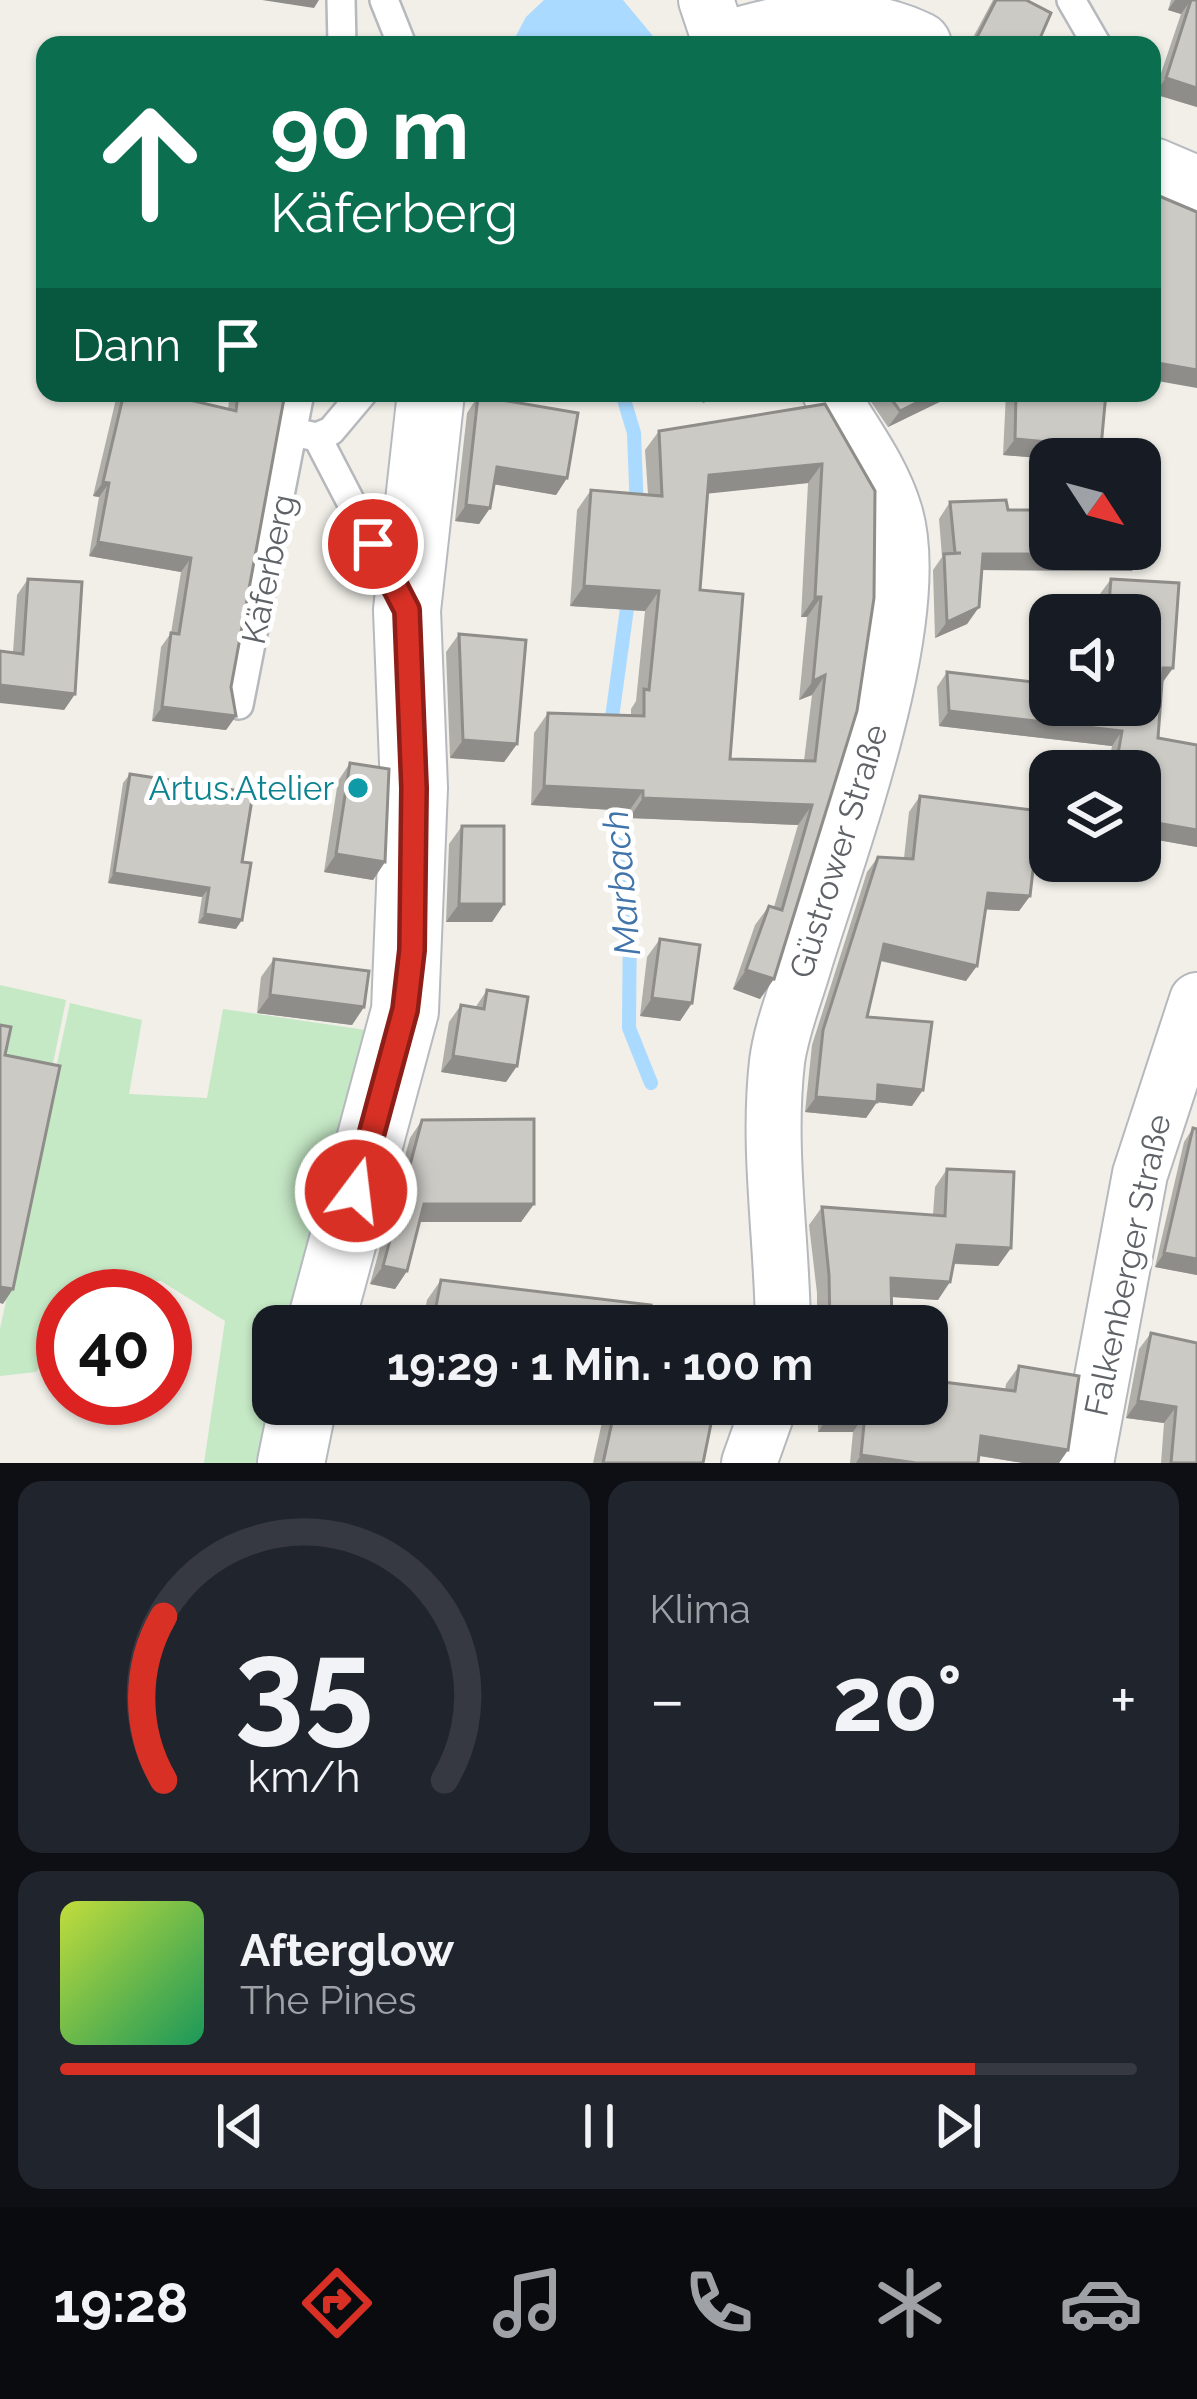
<!DOCTYPE html>
<html lang="de">
<head>
<meta charset="utf-8">
<style>
  body { margin:0; font-family:Raleway,sans-serif; background:#20242c; color:#f1f3f6; height:100vh; display:flex; flex-direction:column; font-size:45px; white-space:nowrap }
  * { box-sizing:border-box; margin:0 }
  p { font-size:39px; color:#9ea1a6 }
  .icon { flex:none; width:66px; height:66px; fill:none; stroke:currentColor; stroke-width:2; stroke-linecap:round; stroke-linejoin:round }
  .map { position:relative; height:1463px; overflow:hidden }
  .drawer { display:flex; flex-direction:column; gap:18px; padding:18px; background:#0d0f14; flex:1 }
  .drawer>* { flex:none }
  .hud { position:absolute; left:36px; top:36px; width:1125px; height:366px; border-radius:24px; box-shadow:0 3px 9px #0004; background:#0b6e4f; color:#fff; overflow:hidden }
  .needle { width:78px; rotate:126deg }
  .controls { position:absolute; left:1029px; top:438px; display:grid; gap:24px }
  .controls a { display:grid; place-items:center; width:132px; height:132px; border-radius:24px; background:#171b24; box-shadow:0 3px 9px #0004; font-size:60px }
  .speed { position:absolute; left:36px; top:1269px; display:flex; gap:24px; font-size:60px; font-weight:700; text-align:center }
  .speed>* { display:grid; place-content:center; width:156px; height:156px; border-radius:50%; background:#171b24; box-shadow:0 3px 9px #0004; line-height:1 }
  .speed .limit { border:18px solid #d22; background:#fff; color:#111 }
  .pin { position:absolute; display:grid; place-items:center; width:102px; height:102px; color:#fff; margin:-51px; border:6px solid #fff; border-radius:50%; box-shadow:0 3px 12px #0007 }
  .me { position:absolute; width:132px; margin:-66px; rotate:15deg; stroke-linejoin:round; filter:drop-shadow(0 0 9px #0008) }
  .turn { display:flex; align-items:center; gap:42px; height:252px; padding:0 36px; font-size:54px }
  .turn .icon { width:156px; height:156px; stroke-width:2.5 }
  .turn b { display:block; font-size:84px; line-height:102px }
  .then { display:flex; align-items:center; height:114px; padding:0 36px; background:#0003; gap:24px; font-size:45px }
  .big { font-size:90px; font-weight:700; line-height:1.1 }
  .drawer .card { flex:1; display:flex; flex-direction:column; justify-content:center; gap:18px; min-width:0; padding:0 42px; border-radius:24px; background:#20242c }
  .drawer .dial { align-items:center; gap:0 }
  .dial svg { height:312px; overflow:visible; fill:none; stroke:#363941; stroke-width:7; stroke-linecap:round; text-anchor:middle }
  .dial text { fill:#f1f3f6; stroke:none }
  .song { display:flex; align-items:center; gap:36px }
  .cover { width:144px; height:144px; border-radius:18px; background:linear-gradient(135deg,hsl(70 70% 55%),hsl(150 70% 35%)) }
  .played { height:12px; border-radius:6px; background:linear-gradient(90deg,#d93025 85%,#363941 85%) }
  .keys { display:flex; justify-content:space-around; direction:ltr }
  .heat { display:flex; justify-content:space-between; align-items:center; font-size:66px; direction:ltr }
  .drawer .tiles { flex:1; display:grid; gap:18px; grid-template-columns:1fr 1fr }
  .card:last-child { grid-column:span 2 }
  .trip { position:absolute; left:252px; top:1305px; width:696px; height:120px; border-radius:24px; background:#171b24; box-shadow:0 3px 9px #0004; font-weight:700; line-height:120px; text-align:center }
  .tabs { display:flex; height:192px; justify-content:space-around; align-items:center; background:#090b0e; color:#9ea1a6 }
  .tabs .icon { width:84px; height:84px }
  .tabs .on { color:#d93025 }
  .tabs b { font-size:54px; color:#f1f3f6 }
  .map>svg:first-child { display:block }
  .green { fill:#c5e8c5 }
  .water { fill:#aadaff }
  .lines { fill:none; stroke-linecap:round; stroke-linejoin:round }
  .stream { stroke:#aadaff; stroke-width:14 }
  .lane-casing { stroke:#b5b8bc; stroke-width:32 }
  .street-casing { stroke:#b5b8bc; stroke-width:58 }
  .secondary-casing { stroke:#b6babf; stroke-width:70 }
  .lane { stroke:#fff; stroke-width:27 }
  .street { stroke:#fff; stroke-width:54 }
  .secondary { stroke:#fff; stroke-width:66 }
  .wall { fill:#afaea9; fill-rule:evenodd }
  .shaded-wall { fill:#8f8d8a }
  .building { fill:#cccac5; stroke:#8f8d8a; stroke-width:3; fill-rule:evenodd }
  .route-casing { stroke:#8d1f18; stroke-width:30 }
  .route { stroke:#d93025; stroke-width:21 }
  .culture-dot { fill:#0f9aa8; stroke:#fff; stroke-width:4.5 }
  .labels { text-anchor:middle; stroke-width:10; stroke-linejoin:round; paint-order:stroke }
  .street-label { font-size:33px; fill:#5f6368; stroke:#fff }
  .culture-label { font-size:33px; fill:#0d838f; stroke:#fff; text-anchor:end }
  .water-label { font-size:36px; font-style:italic; fill:#4174aa; stroke:#fff }
</style>
</head>
<body>
<div class="map">
<svg width="1197" height="1463" viewBox="0 0 1197 1463">
  <rect width="100%" height="100%" fill="#f1efe8"/>
  <g class="green">
    <polygon points="0,985 66,1000 50,1078 0,1068"/>
    <polygon points="70,1003 142,1020 129,1094 207,1098 223,1009 366,1030 295,1326 273,1326 273,1404 265,1463 204,1463 225,1321 161,1281 118,1280 100,1296 63,1296 63,1330 36,1372 0,1376 0,1329"/>
  </g>
  <polygon class="water" points="544,0 623,0 653,36 640,45 511,45 526,17"/>
  <g class="lines">
    <g class="stream">
      <polyline points="622,393 634,433 637,512"/>
      <polyline points="610,732 629,594"/>
      <polyline points="612,796 630,910 629,1028 651,1083"/>
    </g>
    <defs>
      <g id="lane">
        <polyline points="341,0 342,45"/>
        <polyline points="384,0 402,45"/>
        <polyline points="1071,0 1097,45"/>
        <polyline points="297,433 317,437 394,585"/>
        <polyline points="317,437 331,431 363,393"/>
        <polyline points="239,705 300,393"/>
      </g>
      <g id="street">
        <polyline points="706,0 721,45"/>
        <path d="M783,1326C782,1239 767,1149 777,1062C781,1030 795,996 804,965C837,856 927,620 895,513C882,469 853,432 830,393"/>
        <polyline points="749,1463 770,1404"/>
        <polyline points="1086,1463 1140,1174 1197,1000"/>
      </g>
      <g id="secondary">
        <path d="M726,45C790,24 855,15 918,45"/>
        <polyline points="1152,171 1197,190"/>
        <polyline points="320,1326 405,1011 414,788 407,610 431,393"/>
        <polyline points="291,1463 303,1404"/>
      </g>
    </defs>
    <use href="#lane" class="lane-casing"/>
    <use href="#street" class="street-casing"/>
    <use href="#secondary" class="secondary-casing"/>
    <use href="#lane" class="lane"/>
    <use href="#street" class="street"/>
    <use href="#secondary" class="secondary"/>
  </g>
  <g class="wall">
    <polygon points="993,0 1026,0 1037,45 969,45"/>
    <polygon points="1171,0 1197,0 1197,107 1154,94 1181,14 1168,10"/>
    <polygon points="121,393 160,393 228,409 230,393 285,393 231,687 236,716 226,730 152,721 161,647 171,633 181,572 89,556 99,497 93,496 116,399"/>
    <polygon points="698,393 724,393 703,403"/>
    <polygon points="865,393 958,393 888,427"/>
    <polygon points="1006,393 1106,393 1101,447 1093,459 1050,459 1003,455"/>
    <polygon points="478,396 567,478 556,495 494,484 490,508 479,524 455,521 467,413"/>
    <path d="M825,404L874,598L760,999L733,989L755,925L769,906L774,907L798,825L629,818V811L531,805L534,733L548,713L631,716V709L636,701L645,611L570,606L577,510L591,490L648,494L645,450L659,431ZM808,483L801,617H807L799,700L812,695L804,761L730,759L700,590L707,493Z"/>
    <polygon points="950,502 1008,510 1143,554 1132,571 982,570 979,607 967,624 935,638 933,570 942,557 939,519"/>
    <polygon points="28,579 75,694 64,710 13,652 17,595"/>
    <polygon points="1111,579 1179,583 1173,668 1162,683 1158,738 1197,745 1197,847 1141,837 1142,828 1140,828 1140,771 1107,771 1112,746 939,726 937,687 947,672 1050,684 1050,705 1140,705 1140,615 1099,615 1100,594"/>
    <polygon points="459,634 517,744 504,762 450,758 446,652"/>
    <polygon points="350,763 385,862 373,880 324,872 338,781"/>
    <polygon points="130,774 242,862 236,929 198,923 202,897 108,883 123,783"/>
    <polygon points="920,796 1030,896 1019,911 986,909 966,981 880,961 867,1017 912,1106 877,1102 866,1118 805,1112 812,1045 867,872 878,857 904,858 909,812"/>
    <polygon points="462,826 504,904 492,922 446,922 449,844"/>
    <polygon points="660,939 692,1003 680,1021 640,1016 647,957"/>
    <polygon points="274,959 364,1007 352,1025 257,1013 261,977"/>
    <polygon points="487,990 517,1066 506,1082 441,1072 449,1022 461,1005 475,1008"/>
    <polygon points="422,1120 534,1204 521,1222 419,1222 407,1271 395,1289 370,1284 410,1138"/>
    <polygon points="1193,1128 1197,1129 1197,1275 1155,1267 1184,1142"/>
    <polygon points="947,1169 1011,1248 998,1266 954,1264 938,1300 891,1297 892,1326 817,1326 817,1293 809,1225 822,1207 933,1215 935,1187"/>
    <polygon points="441,1280 649,1326 422,1326 427,1300"/>
    <polygon points="1151,1333 1197,1463 1161,1463 1164,1423 1126,1418 1139,1349"/>
    <polygon points="1019,1366 1068,1450 1059,1463 1023,1463 979,1456 978,1463 850,1463 853,1432 818,1432 818,1404 927,1404 1005,1390 1006,1384"/>
    <polygon points="606,1404 715,1404 703,1463 593,1463"/>
  </g>
  <g class="shaded-wall">
    <polygon points="262,0 319,0 314,8"/>
    <polygon points="1175,0 1191,0 1181,14 1168,10"/>
    <polygon points="1166,78 1197,88 1197,107 1154,94"/>
    <polygon points="1152,362 1197,370 1197,388 1152,380"/>
    <polygon points="710,393 724,393 703,403"/>
    <polygon points="936,393 958,393 888,427 900,411"/>
    <polygon points="1015,439 1101,447 1093,459 1050,459 1003,455"/>
    <polygon points="822,464 808,483 695,495 709,475"/>
    <polygon points="497,467 567,478 556,495 486,483"/>
    <polygon points="103,482 109,483 99,497 93,496"/>
    <polygon points="466,505 490,508 479,524 455,521"/>
    <polygon points="98,542 191,558 181,572 89,556"/>
    <polygon points="983,554 1143,554 1132,571 971,570"/>
    <polygon points="584,586 659,591 645,611 570,606"/>
    <polygon points="815,597 821,597 807,617 801,617"/>
    <polygon points="979,607 967,624 935,638 947,622"/>
    <polygon points="1163,668 1173,668 1162,683"/>
    <polygon points="825,675 812,695 799,700 813,681"/>
    <polygon points="0,685 75,694 64,710 0,703"/>
    <polygon points="162,707 236,716 226,730 152,721"/>
    <polygon points="949,711 1122,731 1112,746 939,726"/>
    <polygon points="463,740 517,744 504,762 450,758"/>
    <polygon points="544,786 643,791 629,811 531,805"/>
    <polygon points="643,798 812,805 798,825 629,818"/>
    <polygon points="1140,811 1153,813 1142,828 1140,828"/>
    <polygon points="1151,822 1197,830 1197,847 1141,837"/>
    <polygon points="336,854 385,862 373,880 324,872"/>
    <polygon points="114,873 209,888 202,897 108,883"/>
    <polygon points="988,893 1030,896 1019,911 977,909"/>
    <polygon points="459,904 504,904 492,922 446,922"/>
    <polygon points="205,914 242,920 236,929 198,923"/>
    <polygon points="884,944 977,966 966,981 874,959"/>
    <polygon points="746,970 774,979 760,999 733,989"/>
    <polygon points="270,995 364,1007 352,1025 257,1013"/>
    <polygon points="652,998 692,1003 680,1021 640,1016"/>
    <polygon points="453,1056 517,1066 506,1082 441,1072"/>
    <polygon points="878,1085 923,1090 912,1106 867,1101"/>
    <polygon points="816,1097 877,1102 866,1118 805,1112"/>
    <polygon points="424,1204 534,1204 521,1222 411,1222"/>
    <polygon points="957,1245 1011,1248 998,1266 945,1263"/>
    <polygon points="1164,1253 1197,1259 1197,1275 1155,1267"/>
    <polygon points="383,1266 407,1271 395,1289 370,1284"/>
    <polygon points="891,1278 950,1282 938,1300 878,1296"/>
    <polygon points="0,1287 13,1289 3,1304 0,1303"/>
    <polygon points="434,1317 500,1326 428,1326"/>
    <polygon points="1138,1401 1176,1407 1164,1423 1126,1418"/>
    <polygon points="830,1414 865,1414 853,1432 818,1432"/>
    <polygon points="981,1436 1068,1450 1059,1463 1023,1463 969,1454"/>
    <polygon points="861,1455 916,1463 856,1463"/>
  </g>
  <g class="building">
    <polygon points="996,0 1026,0 1051,13 1037,45 973,45"/>
    <polygon points="1191,0 1197,0 1197,88 1166,78"/>
    <polygon points="1152,193 1197,212 1197,370 1152,362"/>
    <polygon points="124,393 160,393 236,411 238,393 285,393 231,687 236,716 162,707 171,633 179,634 191,558 98,542 109,483 103,482"/>
    <polygon points="887,393 936,393 900,411"/>
    <polygon points="1016,393 1106,393 1101,447 1015,439"/>
    <polygon points="478,396 578,413 567,478 497,467 490,508 466,505"/>
    <path d="M825,404L875,491L874,598L857,711L774,979L746,970L769,906L782,910L812,805L643,798V791L544,786L548,713L644,716V689L649,690L659,591L584,586L591,490L662,496L659,431ZM822,464L815,597H821L813,681L825,675L815,761L730,759L743,594L700,590L709,475Z"/>
    <polygon points="1140,468 1149,468 1143,554 983,554 979,607 947,622 944,554 961,553 955,553 950,502 1006,500 1008,510 1050,510 1050,549 1140,549"/>
    <polygon points="28,579 82,582 75,694 0,685 0,651 23,654"/>
    <polygon points="1111,579 1179,583 1173,668 1163,668 1158,738 1197,745 1197,830 1151,822 1153,813 1140,811 1140,771 1115,771 1122,731 949,711 947,672 1050,684 1050,705 1140,705 1140,615 1108,615"/>
    <polygon points="459,634 526,640 517,744 463,740"/>
    <polygon points="350,763 389,769 385,862 336,854"/>
    <polygon points="130,774 253,793 242,862 251,863 242,920 205,914 209,888 114,873"/>
    <polygon points="920,796 1040,811 1030,896 988,893 977,966 884,944 867,1017 932,1022 923,1090 878,1085 877,1102 816,1097 823,1030 878,857 913,859"/>
    <polygon points="462,826 504,826 504,904 459,904"/>
    <polygon points="660,939 700,945 692,1003 652,998"/>
    <polygon points="274,959 369,971 364,1007 270,995"/>
    <polygon points="487,990 528,997 517,1066 453,1056 461,1005 484,1009"/>
    <polygon points="0,1025 11,1027 5,1055 60,1066 13,1289 0,1287"/>
    <polygon points="534,1119 534,1204 424,1204 407,1271 383,1266 422,1120"/>
    <polygon points="1193,1128 1197,1129 1197,1259 1164,1253"/>
    <polygon points="947,1169 1014,1172 1011,1248 957,1245 950,1282 891,1278 892,1326 830,1326 829,1275 822,1207 945,1216"/>
    <polygon points="441,1280 651,1305 649,1326 500,1326 434,1317"/>
    <polygon points="1151,1333 1197,1343 1197,1463 1171,1463 1176,1407 1138,1401"/>
    <polygon points="1019,1366 1079,1376 1068,1450 981,1436 978,1463 916,1463 861,1455 865,1414 830,1414 830,1404 927,1404 927,1380 1015,1391"/>
    <polygon points="616,1404 715,1404 703,1463 603,1463"/>
  </g>
  <g class="lines">
    <defs>
      <polyline id="route" points="356,1191 405,1010 412,950 414,788 407,610 373,544"/>
    </defs>
    <use href="#route" class="route-casing"/>
    <use href="#route" class="route"/>
  </g>
  <circle class="culture-dot" cx="358" cy="788" r="12"/>
  <g class="labels">
    <g class="street-label">
      <text transform="translate(268 569) rotate(-78)" y="12">Käferberg</text>
      <text transform="translate(838 851) rotate(-73)" y="12">Güstrower Straße</text>
      <text transform="translate(1127 1265) rotate(-78)" y="12">Falkenberger Straße</text>
    </g>
    <g class="culture-label">
      <text x="334" y="800">Artus.Atelier</text>
    </g>
    <g class="water-label">
      <text transform="translate(621 883) rotate(-95)" y="13">Marbach</text>
    </g>
  </g>
</svg>
<div class="controls">
<a><svg class="needle" viewBox="-14 -14 28 28"><path d="M0-13l5 13h-10z" fill="#e53935"/><path d="M0 13l5-13h-10z" fill="#9ea1a6"/></svg></a>
<a><svg class="icon" aria-label="sound" viewBox="0 0 24 24"><path d="M4 9h4l5-4v14l-5-4H4zM17 9q2 3 0 6"/></svg></a>
<a><svg class="icon" aria-label="layers" viewBox="0 0 24 24"><path d="M12 4l9 5-9 5-9-5zM3 14l9 5 9-5"/></svg></a>
</div>
<div class="speed"><div class="limit">40</div></div>
<div class="pin" style="left:373px;top:544px;background:#d93025"><svg class="icon" aria-label="arrive" viewBox="0 0 24 24"><path d="M6 21V4h12l-3 4 3 4H6"/></svg></div>
<svg class="me" style="left:356px;top:1191px" viewBox="-20 -20 40 40"><circle r="17" fill="#d93025" stroke="#fff" stroke-width="3"/><path d="M0-11L8 9 0 5-8 9z" fill="#fff"/></svg>
<div class="trip">19:29 · 1 Min. · 100 m</div>
<div class="hud">
<div class="turn"><svg class="icon" aria-label="ahead" viewBox="0 0 24 24"><path d="M12 20V5M6 11l6-6 6 6"/></svg><div><b>90 m</b>Käferberg</div></div>
<div class="then">Dann<svg class="icon" aria-label="arrive" viewBox="0 0 24 24"><path d="M6 21V4h12l-3 4 3 4H6"/></svg></div>
</div>
</div>
<section class="drawer">
<div class="tiles">
<div class="card dial"><svg viewBox="0 0 100 80">
<path d="M14 69A42 42 0 1 1 86 69"/>
<path d="M14 69A42 42 0 0 1 14 27" stroke="#d93025"/>
<text x="50" y="56" font-size="32" font-weight="700">35</text>
<text x="50" y="72" font-size="11">km/h</text>
</svg></div>
<div class="card"><p>Klima</p>
<div class="heat"><a>−</a><b class="big">20°</b><a>+</a></div>
</div>
<div class="card">
<div class="song"><i class="cover"></i><div><b>Afterglow</b><p>The Pines</p></div></div>
<div class="played"></div>
<div class="keys"><svg class="icon" aria-label="previous" viewBox="0 0 24 24"><path d="M18 5L8 12l10 7zM5 5v14"/></svg><svg class="icon" aria-label="pause" viewBox="0 0 24 24"><path d="M8 5v14M16 5v14"/></svg><svg class="icon" aria-label="next" viewBox="0 0 24 24"><path d="M6 5l10 7-10 7zM19 5v14"/></svg></div>
</div>
</div>
</section>
<nav class="tabs">
<b>19:28</b>
<svg class="icon on" aria-label="directions" viewBox="0 0 24 24"><path d="M12 3l9 9-9 9-9-9zM9 14v-3h6M13 9l2 2-2 2"/></svg>
<svg class="icon" aria-label="music" viewBox="0 0 24 24"><path d="M9 18V5l10-2v13"/><circle cx="6" cy="18" r="3"/><circle cx="16" cy="16" r="3"/></svg>
<svg class="icon" aria-label="phone" viewBox="0 0 24 24"><path d="M5 4h4l2 5-3 2q2 4 5 5l2-3 5 2v4C11 20 4 13 5 4z"/></svg>
<svg class="icon" aria-label="climate" viewBox="0 0 24 24"><path d="M12 3v18M4 7l16 10M4 17L20 7"/></svg>
<svg class="icon" aria-label="car" viewBox="0 0 24 24"><path d="M5 17H2v-5l4-1 3-4h7l3 4 3 1v5h-3M9 17h6M6 11h13"/><circle cx="7" cy="17" r="2"/><circle cx="17" cy="17" r="2"/></svg>
</nav>
</body>
</html>
